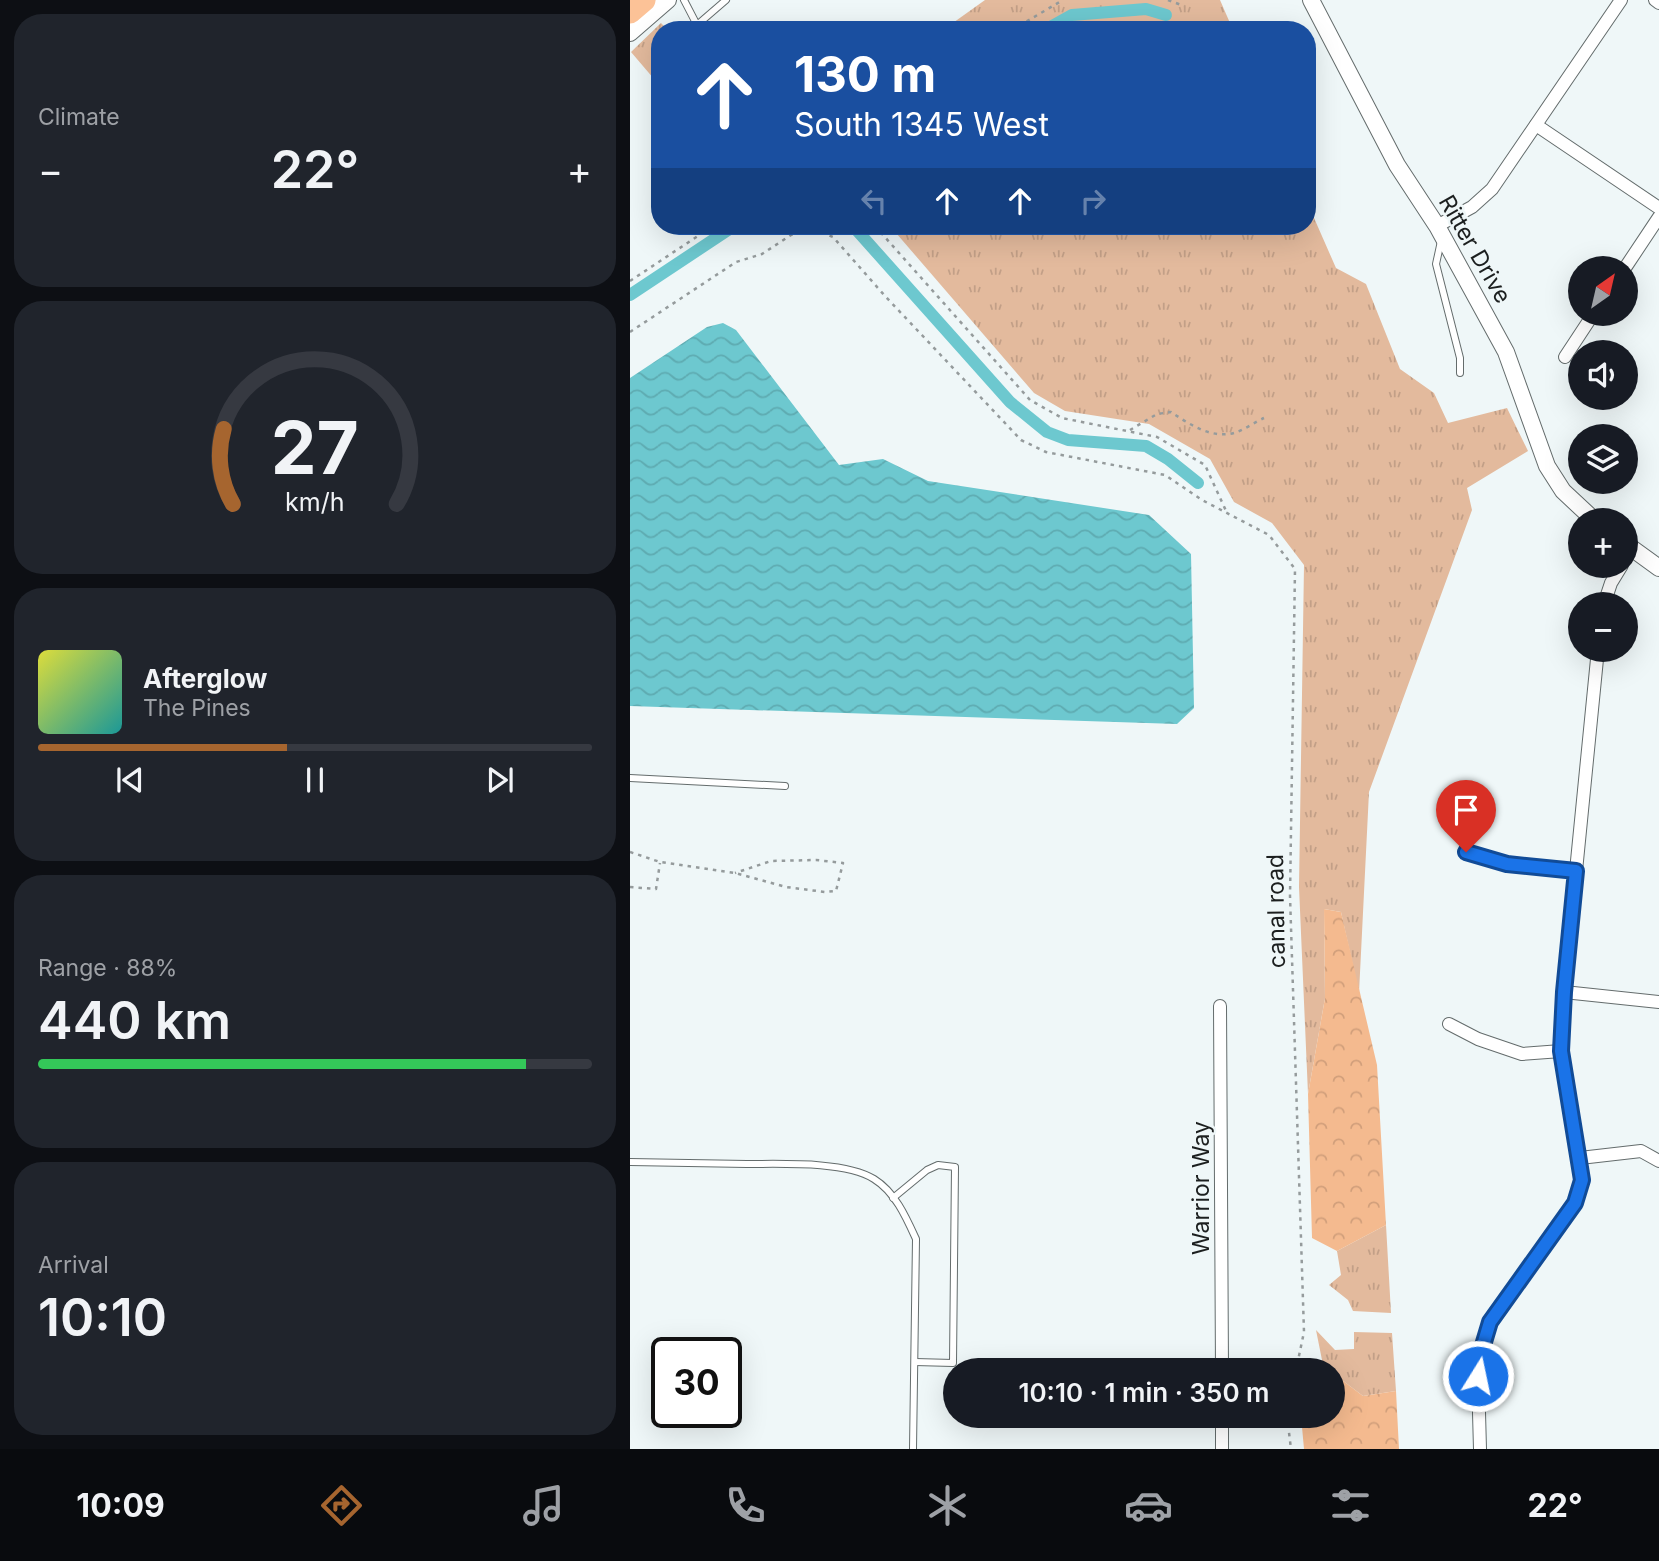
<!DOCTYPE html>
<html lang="en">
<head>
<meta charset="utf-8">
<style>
  body { margin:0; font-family:Inter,sans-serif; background:#20242c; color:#f1f3f6; height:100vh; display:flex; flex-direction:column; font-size:26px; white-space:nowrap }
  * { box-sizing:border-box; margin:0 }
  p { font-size:23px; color:#9ea1a6 }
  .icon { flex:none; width:38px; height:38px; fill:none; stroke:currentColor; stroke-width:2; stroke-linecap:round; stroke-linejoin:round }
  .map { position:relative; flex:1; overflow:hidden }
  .sheet { display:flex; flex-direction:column; gap:14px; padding:14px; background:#0d0f14; width:630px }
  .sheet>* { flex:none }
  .banner { position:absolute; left:21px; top:21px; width:665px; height:214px; border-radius:28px; box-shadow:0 7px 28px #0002; background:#1a4fa0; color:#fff; overflow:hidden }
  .needle { width:46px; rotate:34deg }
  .controls { position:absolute; left:938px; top:256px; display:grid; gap:14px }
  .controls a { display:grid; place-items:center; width:70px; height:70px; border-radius:50%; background:#171b24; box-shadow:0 7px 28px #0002; font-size:35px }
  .speed { position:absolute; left:21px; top:1337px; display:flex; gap:14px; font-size:35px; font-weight:700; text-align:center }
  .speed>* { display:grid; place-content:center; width:91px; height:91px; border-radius:50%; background:#171b24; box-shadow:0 7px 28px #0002; line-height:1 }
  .speed .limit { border:4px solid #111; border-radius:10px; background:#fff; color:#111 }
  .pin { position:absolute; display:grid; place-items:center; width:60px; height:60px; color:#fff; margin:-72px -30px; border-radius:50% 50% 50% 0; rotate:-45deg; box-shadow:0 0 7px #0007 }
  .pin .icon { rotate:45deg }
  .me { position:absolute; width:77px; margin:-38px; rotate:10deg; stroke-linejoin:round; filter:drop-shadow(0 0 5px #0008) }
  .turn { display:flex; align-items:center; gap:24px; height:147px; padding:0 28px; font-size:32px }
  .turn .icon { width:91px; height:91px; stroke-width:2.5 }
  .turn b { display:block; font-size:49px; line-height:60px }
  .lanes { display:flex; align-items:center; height:66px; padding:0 28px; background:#0003; justify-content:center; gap:35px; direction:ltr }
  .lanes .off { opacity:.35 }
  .big { font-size:52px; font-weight:600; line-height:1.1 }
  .sheet .card { flex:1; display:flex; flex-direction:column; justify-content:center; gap:10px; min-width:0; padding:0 24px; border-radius:28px; background:#20242c }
  .sheet .dial { align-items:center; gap:0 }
  .dial svg { height:182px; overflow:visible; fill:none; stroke:#363941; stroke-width:7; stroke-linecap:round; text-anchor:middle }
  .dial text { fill:#f1f3f6; stroke:none }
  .song { display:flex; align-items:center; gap:21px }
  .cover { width:84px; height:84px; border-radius:10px; background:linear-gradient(135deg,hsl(60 70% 55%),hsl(180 70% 35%)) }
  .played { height:7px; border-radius:4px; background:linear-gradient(90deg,#a6652f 45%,#363941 45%) }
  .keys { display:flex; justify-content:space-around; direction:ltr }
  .heat { display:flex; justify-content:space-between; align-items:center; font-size:38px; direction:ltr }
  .charge { height:10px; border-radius:5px; background:linear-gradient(90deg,#34c759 88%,#363941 0) }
  .trip { position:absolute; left:313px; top:1358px; width:402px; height:70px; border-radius:35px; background:#171b24; box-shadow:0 7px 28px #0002; font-weight:600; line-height:70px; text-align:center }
  .tabs { display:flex; height:112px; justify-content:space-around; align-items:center; background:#090b0e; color:#9ea1a6 }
  .tabs .icon { width:49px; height:49px }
  .tabs .on { color:#a6652f }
  .tabs b { font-size:32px; color:#f1f3f6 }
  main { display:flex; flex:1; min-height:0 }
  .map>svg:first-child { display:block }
  .grass { fill:url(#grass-tufts) }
  .forest { fill:url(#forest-crowns) }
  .water { fill:url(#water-waves) }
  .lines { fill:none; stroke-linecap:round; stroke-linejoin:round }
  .canal { stroke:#6dc8cf; stroke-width:12 }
  .service-casing { stroke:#646c6c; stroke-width:8 }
  .minor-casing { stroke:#646c6c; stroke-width:14 }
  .tertiary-casing { stroke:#646c6c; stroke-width:18 }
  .motorway-casing { stroke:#d2d2d2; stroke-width:24 }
  .path { stroke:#959b9c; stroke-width:2.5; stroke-dasharray:3.5 5; stroke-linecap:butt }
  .service { stroke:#fff; stroke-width:6 }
  .minor { stroke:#fff; stroke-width:12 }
  .tertiary { stroke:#fff; stroke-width:16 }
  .motorway { stroke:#fcc297; stroke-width:23 }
  .route-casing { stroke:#114b97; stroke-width:18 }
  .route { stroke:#1a73e8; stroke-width:12 }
  .labels { text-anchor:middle; stroke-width:5; stroke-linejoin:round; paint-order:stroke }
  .street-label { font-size:23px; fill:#1c1f1f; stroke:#eff7f8 }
</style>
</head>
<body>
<main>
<section class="sheet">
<div class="card"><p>Climate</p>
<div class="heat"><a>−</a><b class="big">22°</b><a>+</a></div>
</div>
<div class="card dial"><svg viewBox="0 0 100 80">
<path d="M14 69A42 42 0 1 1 86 69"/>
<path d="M14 69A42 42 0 0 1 10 36" stroke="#a6652f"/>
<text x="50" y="56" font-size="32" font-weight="700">27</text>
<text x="50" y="72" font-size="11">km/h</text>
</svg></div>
<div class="card">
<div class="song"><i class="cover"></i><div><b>Afterglow</b><p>The Pines</p></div></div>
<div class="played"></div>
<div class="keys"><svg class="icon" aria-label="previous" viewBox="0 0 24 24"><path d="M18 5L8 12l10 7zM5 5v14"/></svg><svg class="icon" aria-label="pause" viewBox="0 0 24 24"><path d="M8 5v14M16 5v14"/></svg><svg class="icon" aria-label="next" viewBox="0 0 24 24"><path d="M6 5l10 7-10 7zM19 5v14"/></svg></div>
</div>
<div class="card"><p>Range · 88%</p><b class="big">440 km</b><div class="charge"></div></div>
<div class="card"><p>Arrival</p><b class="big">10:10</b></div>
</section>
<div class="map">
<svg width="1029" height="1449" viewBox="0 0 1029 1449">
  <defs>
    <pattern id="grass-tufts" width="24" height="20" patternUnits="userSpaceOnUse" patternTransform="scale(1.75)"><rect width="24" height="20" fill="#e3ba9d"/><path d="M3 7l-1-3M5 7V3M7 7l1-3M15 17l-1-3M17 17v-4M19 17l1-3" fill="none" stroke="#c29f87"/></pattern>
    <pattern id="forest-crowns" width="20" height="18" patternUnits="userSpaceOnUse" patternTransform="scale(1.75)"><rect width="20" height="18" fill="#f4ba8f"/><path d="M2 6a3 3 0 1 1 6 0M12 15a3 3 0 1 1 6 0" fill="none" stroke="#d19f7b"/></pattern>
    <pattern id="water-waves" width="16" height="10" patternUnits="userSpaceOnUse" patternTransform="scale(1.75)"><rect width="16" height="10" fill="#6dc8cf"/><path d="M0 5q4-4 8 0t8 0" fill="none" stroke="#5eabb1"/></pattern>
  </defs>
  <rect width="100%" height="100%" fill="#eff7f8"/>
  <g class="grass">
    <polygon points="355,0 590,0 603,30 313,30"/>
    <polygon points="31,23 38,30 30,30 30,86 1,52"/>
    <polygon points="677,202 706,268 736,284 770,369 804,393 818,423 877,408 898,451 837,488 842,510 739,792 729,993 711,912 694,909 695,998 678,1094 669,887 674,565 642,523 604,502 580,459 519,424 435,411 404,393 260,226 677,226"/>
    <polygon points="756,1225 761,1313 723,1311 718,1300 699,1285 711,1275 707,1251"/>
    <polygon points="686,1330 705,1350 724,1349 724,1332 762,1333 766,1391 733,1396 712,1380 704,1394 704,1370 694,1370"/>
  </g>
  <g class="forest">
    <polygon points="694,909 711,912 747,1065 756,1225 707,1251 682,1238 678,1094 695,998"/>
    <polygon points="712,1380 733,1396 766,1391 769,1449 674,1449 671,1416 704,1416 704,1394"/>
  </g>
  <polygon class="water" points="93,323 106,330 209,465 253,459 298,481 519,515 561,554 564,708 547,724 0,706 0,378 77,327"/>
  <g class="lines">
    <g class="canal">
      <polyline points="415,30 442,15 516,9 536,15"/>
      <polyline points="223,226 380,402 417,432 438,440 516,446 538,459 568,483"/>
      <polyline points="0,295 104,226"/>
    </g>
    <defs>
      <g id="service">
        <polyline points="54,0 67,25 96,0"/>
        <polyline points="811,241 806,264 830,358 830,373"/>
        <polyline points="0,778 155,786"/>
        <path d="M0,1162C39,1163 78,1163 117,1164C151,1164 215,1161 244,1179C265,1192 276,1217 286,1239L283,1449"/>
        <polyline points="263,1198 297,1170 308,1165 325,1167 323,1363 285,1362"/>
      </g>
      <g id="minor">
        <polyline points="1025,0 1029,3"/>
        <polyline points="906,125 1029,208"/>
        <polyline points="807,226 842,207 862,189 991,0"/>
        <polyline points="995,268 1029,217"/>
        <polyline points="935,357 964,313"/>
        <polyline points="974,604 981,583 992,565"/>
        <polyline points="836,852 877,864 946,871"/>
        <polyline points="934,992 1029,1002"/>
        <polyline points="590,1006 592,1370"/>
        <polyline points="819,1024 848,1039 892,1054 931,1051"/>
        <polyline points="950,1158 1011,1151 1029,1161"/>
        <polyline points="592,1416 592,1449"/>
        <polyline points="850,1449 848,1376 851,1352 860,1322 945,1203 952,1180 931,1051 934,992 968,649"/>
      </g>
      <g id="tertiary">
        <polyline points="681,0 767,165 807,226 876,352 917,466 933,491 964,520"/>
        <polyline points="0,33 38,0"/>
        <polyline points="996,544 1029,568"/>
      </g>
      <polyline id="motorway" points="0,12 14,0"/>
    </defs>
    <use href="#service" class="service-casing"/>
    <use href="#minor" class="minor-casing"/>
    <use href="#tertiary" class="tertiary-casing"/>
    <use href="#motorway" class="motorway-casing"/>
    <g class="path">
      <polyline points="538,0 554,6"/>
      <polyline points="382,30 433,0"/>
      <polyline points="245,226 400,400 432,418 527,437 575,465 597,513"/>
      <polyline points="0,281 83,226"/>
      <polyline points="0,332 106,262 132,254 161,235 184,229 203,237 255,296 391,440 416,452 535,475 572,500 639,535 665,569 660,896 674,1332 666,1370"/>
      <path d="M500,430L527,414L541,412C559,424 581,439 604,433C614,430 625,422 634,418"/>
      <polyline points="0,852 30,862 105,873 156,887 195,892 206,891 213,863 186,860 141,861 105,873"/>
      <polyline points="0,887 26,889 30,863"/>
      <polyline points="657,1416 661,1449"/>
    </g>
    <use href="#service" class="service"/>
    <use href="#minor" class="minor"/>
    <use href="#tertiary" class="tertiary"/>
    <use href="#motorway" class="motorway"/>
  </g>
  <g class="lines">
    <defs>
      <polyline id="route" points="836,852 877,864 946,871 934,992 931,1051 952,1180 945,1203 860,1322 851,1352 848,1376"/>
    </defs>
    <use href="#route" class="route-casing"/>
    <use href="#route" class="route"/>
  </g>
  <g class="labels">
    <g class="street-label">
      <text transform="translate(845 249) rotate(60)" y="8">Ritter Drive</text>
      <text transform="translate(646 911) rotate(-91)" y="8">canal road</text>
      <text transform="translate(571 1188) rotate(-90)" y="8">Warrior Way</text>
    </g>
  </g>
</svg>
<div class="controls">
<a><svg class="needle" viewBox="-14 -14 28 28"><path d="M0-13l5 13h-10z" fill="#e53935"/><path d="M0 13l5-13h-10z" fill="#9ea1a6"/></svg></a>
<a><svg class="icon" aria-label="sound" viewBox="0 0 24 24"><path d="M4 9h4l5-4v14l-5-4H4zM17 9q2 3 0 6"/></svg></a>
<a><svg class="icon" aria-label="layers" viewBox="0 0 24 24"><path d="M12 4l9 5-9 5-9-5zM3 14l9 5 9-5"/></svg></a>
<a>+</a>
<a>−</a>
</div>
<div class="speed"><div class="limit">30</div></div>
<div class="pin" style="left:836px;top:852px;background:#d93025"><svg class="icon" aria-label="arrive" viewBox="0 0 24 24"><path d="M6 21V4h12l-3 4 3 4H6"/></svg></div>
<svg class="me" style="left:848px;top:1376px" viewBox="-20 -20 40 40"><circle r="17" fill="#1a73e8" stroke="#fff" stroke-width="3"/><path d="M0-11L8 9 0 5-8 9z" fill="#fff"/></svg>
<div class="trip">10:10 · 1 min · 350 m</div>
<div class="banner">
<div class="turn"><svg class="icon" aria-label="ahead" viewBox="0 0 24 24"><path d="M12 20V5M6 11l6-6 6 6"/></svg><div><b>130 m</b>South 1345 West</div></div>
<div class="lanes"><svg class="icon off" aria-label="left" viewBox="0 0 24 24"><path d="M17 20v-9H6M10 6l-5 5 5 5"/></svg><svg class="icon" aria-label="ahead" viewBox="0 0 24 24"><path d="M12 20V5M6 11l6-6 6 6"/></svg><svg class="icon" aria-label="ahead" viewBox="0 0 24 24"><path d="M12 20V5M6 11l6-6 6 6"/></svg><svg class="icon off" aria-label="right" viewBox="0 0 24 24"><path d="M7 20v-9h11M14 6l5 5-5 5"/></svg></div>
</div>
</div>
</main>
<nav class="tabs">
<b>10:09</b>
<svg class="icon on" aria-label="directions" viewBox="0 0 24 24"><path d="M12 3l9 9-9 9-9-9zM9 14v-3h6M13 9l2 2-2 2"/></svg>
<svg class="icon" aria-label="music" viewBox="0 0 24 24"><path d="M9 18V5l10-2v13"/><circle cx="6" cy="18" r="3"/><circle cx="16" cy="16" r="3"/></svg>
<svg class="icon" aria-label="phone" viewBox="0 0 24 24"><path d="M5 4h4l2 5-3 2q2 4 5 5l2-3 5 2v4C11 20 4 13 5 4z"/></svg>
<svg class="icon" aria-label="climate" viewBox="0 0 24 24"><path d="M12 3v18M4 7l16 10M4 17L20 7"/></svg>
<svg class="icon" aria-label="car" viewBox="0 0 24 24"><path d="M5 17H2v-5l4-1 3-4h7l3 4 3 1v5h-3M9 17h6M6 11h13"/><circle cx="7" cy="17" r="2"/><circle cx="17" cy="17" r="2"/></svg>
<svg class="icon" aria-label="filters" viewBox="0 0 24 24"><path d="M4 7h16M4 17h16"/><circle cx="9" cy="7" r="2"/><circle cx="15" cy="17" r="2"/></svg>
<b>22°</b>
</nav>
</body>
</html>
